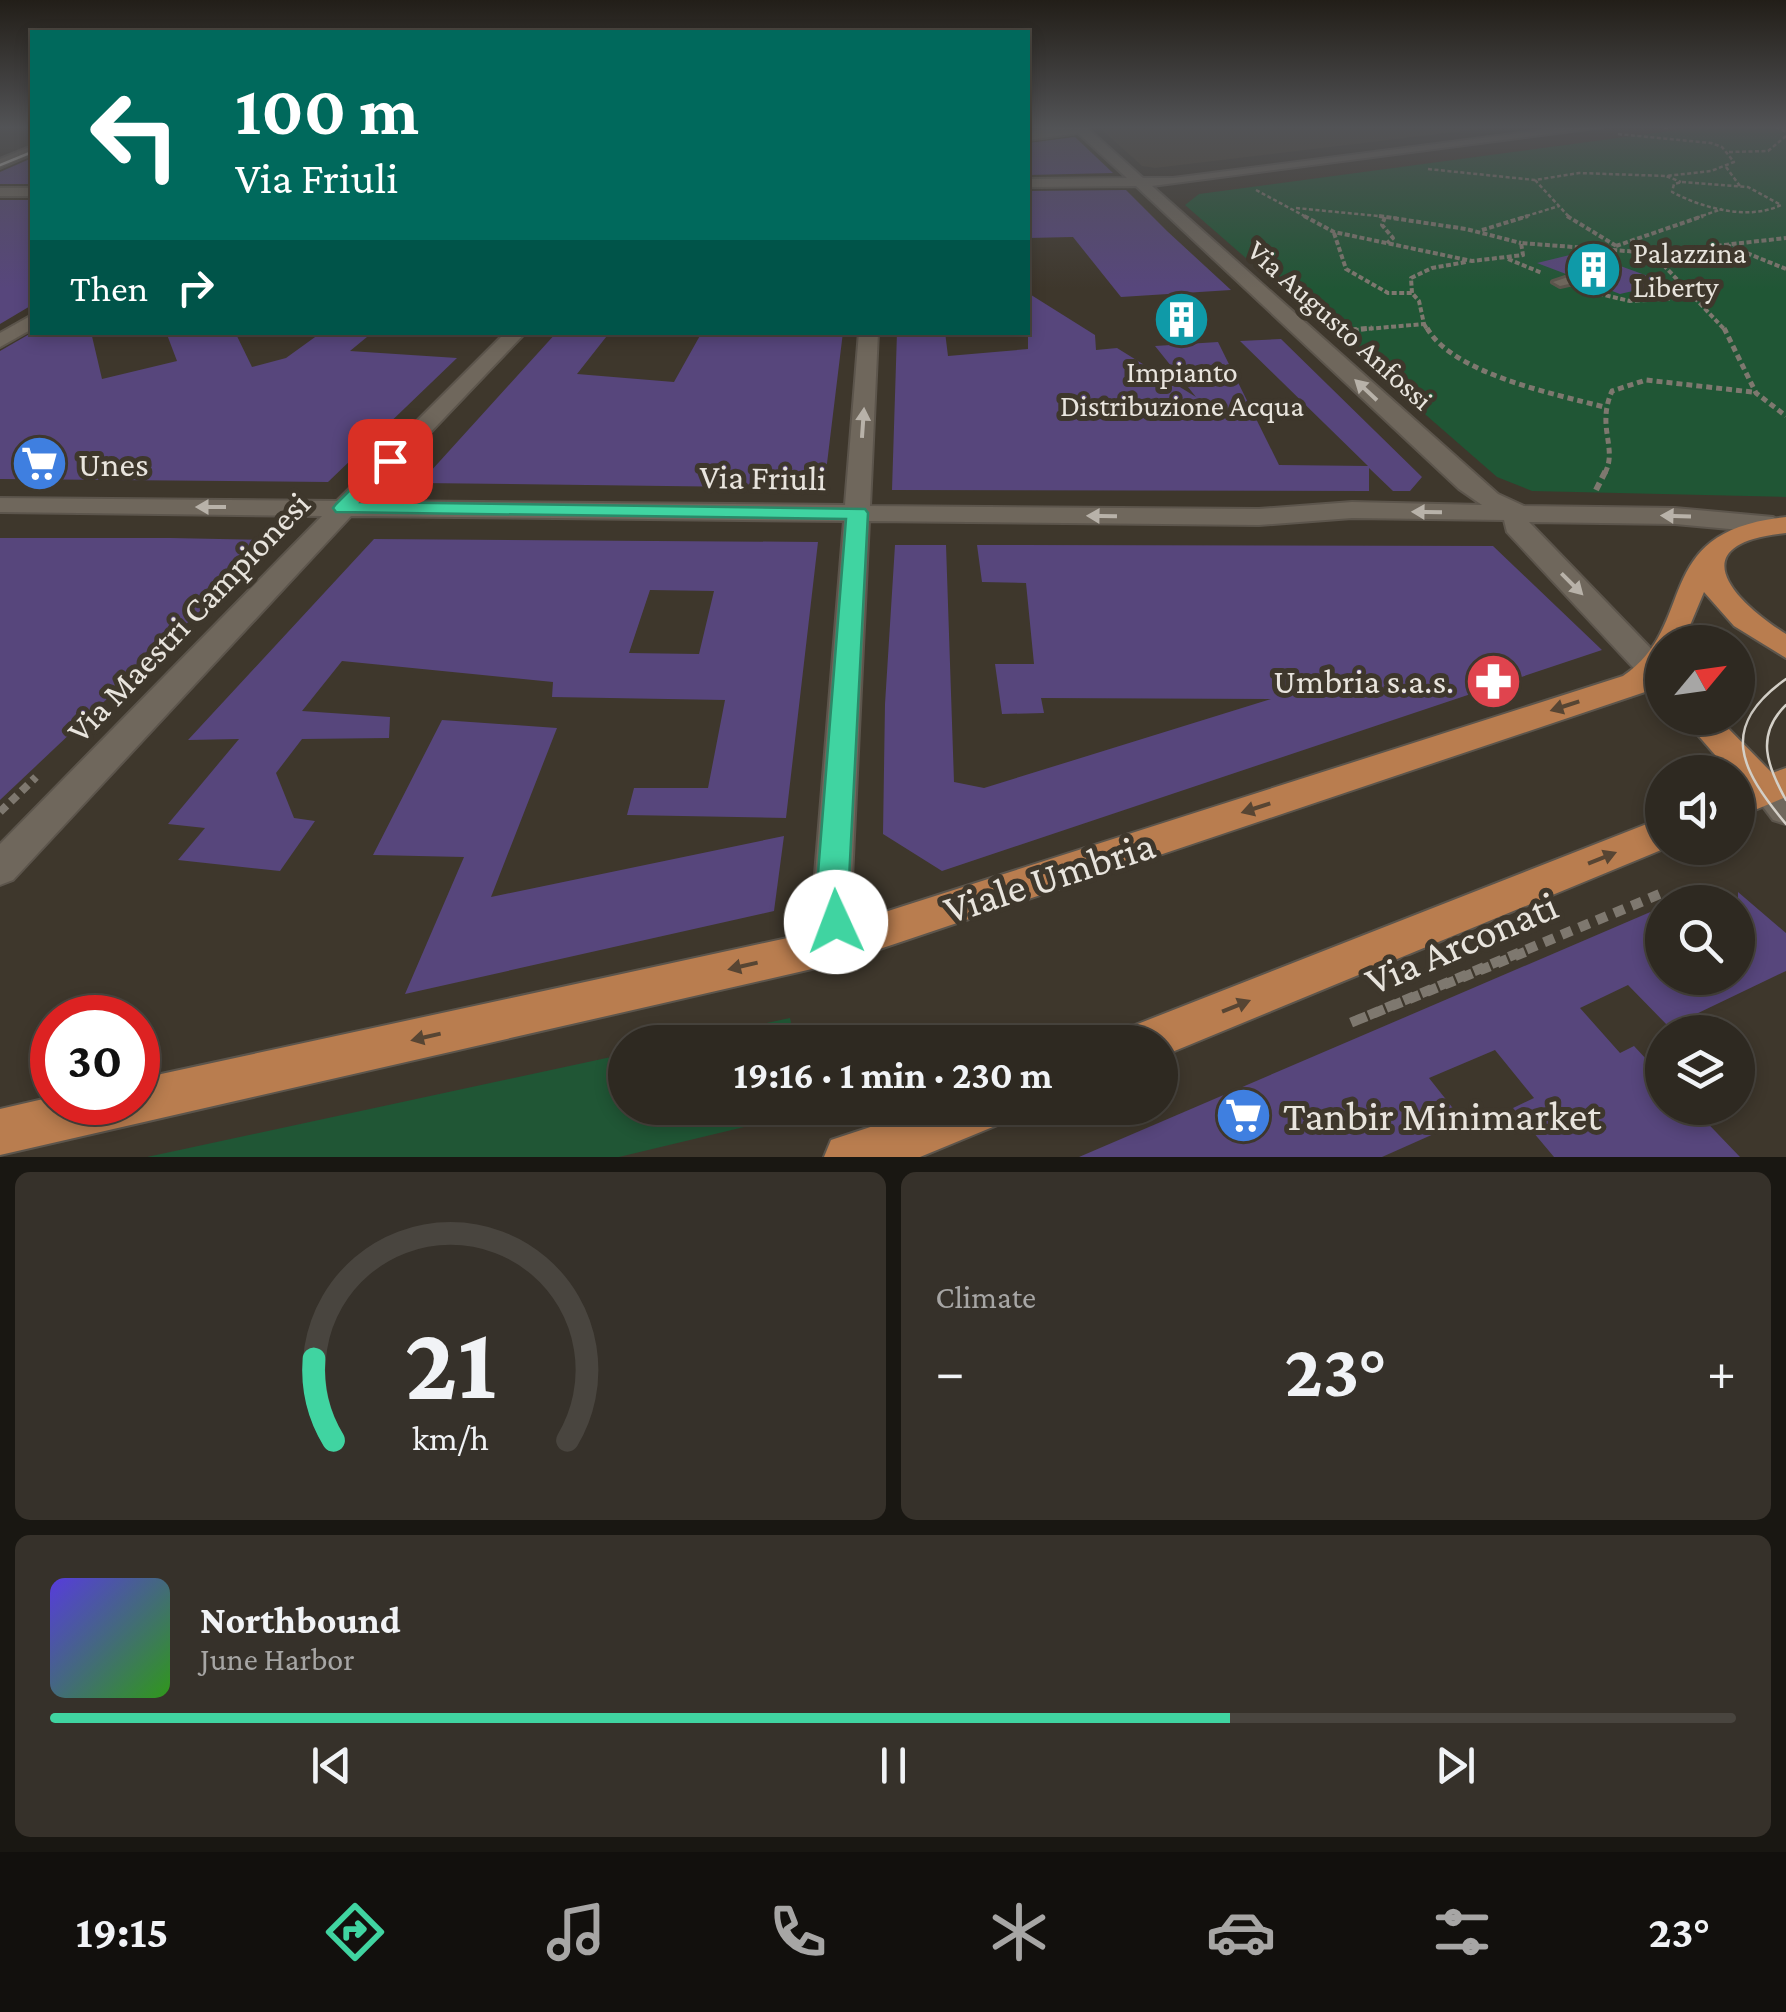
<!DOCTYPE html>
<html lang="en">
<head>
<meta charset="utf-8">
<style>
  body { margin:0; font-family:"Crimson Pro",serif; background:#36312a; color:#f1f3f6; height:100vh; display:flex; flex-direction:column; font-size:38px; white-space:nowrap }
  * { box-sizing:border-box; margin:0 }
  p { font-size:32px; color:#a7a6a5 }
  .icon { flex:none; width:55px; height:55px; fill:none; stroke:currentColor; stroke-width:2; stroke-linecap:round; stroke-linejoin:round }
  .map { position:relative; height:1157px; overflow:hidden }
  .sheet { display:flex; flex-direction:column; gap:15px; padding:15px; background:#191712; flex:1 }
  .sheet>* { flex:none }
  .hud { position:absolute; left:30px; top:30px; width:1000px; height:305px; border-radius:0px; box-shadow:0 5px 15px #0003,0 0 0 2px #49453f; background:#00695c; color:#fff; overflow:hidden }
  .needle { width:65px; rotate:61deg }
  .buttons { position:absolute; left:1645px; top:625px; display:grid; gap:20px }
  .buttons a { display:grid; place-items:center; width:110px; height:110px; border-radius:50%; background:#2e2921; box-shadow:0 5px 15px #0003,0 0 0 2px #49453f; font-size:50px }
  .speed { position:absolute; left:30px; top:995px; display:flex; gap:20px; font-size:50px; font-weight:700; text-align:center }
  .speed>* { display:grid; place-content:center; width:130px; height:130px; border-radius:50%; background:#2e2921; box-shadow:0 5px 15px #0003,0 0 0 2px #49453f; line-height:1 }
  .speed .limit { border:15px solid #d22; background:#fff; color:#111 }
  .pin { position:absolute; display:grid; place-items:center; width:85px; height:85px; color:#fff; margin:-42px; border-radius:20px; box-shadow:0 5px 15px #0006 }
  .me { position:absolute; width:110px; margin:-55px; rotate:358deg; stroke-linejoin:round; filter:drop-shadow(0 0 8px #0008) }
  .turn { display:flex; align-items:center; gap:35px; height:210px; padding:0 40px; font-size:45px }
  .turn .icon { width:130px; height:130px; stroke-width:2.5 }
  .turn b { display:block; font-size:70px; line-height:85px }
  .then { display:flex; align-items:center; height:95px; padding:0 40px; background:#0003; gap:20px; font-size:38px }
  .big { font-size:75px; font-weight:700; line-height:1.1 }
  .sheet .card { flex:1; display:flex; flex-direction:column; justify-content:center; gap:15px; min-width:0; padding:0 35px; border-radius:15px; background:#36312a }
  .sheet .dial { align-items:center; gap:0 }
  .dial svg { height:260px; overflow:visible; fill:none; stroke:#49453f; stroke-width:7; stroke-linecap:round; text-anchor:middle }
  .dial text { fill:#f1f3f6; stroke:none }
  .song { display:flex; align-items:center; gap:30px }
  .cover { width:120px; height:120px; border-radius:15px; background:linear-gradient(135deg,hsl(250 70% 55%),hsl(110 70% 35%)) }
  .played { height:10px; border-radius:5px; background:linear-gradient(90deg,#40d4a1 70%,#49453f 70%) }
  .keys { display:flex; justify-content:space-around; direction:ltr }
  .heat { display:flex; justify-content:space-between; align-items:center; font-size:55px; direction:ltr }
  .sheet .tiles { flex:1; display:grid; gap:15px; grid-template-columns:1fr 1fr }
  .card:last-child { grid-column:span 2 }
  .trip { position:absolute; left:608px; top:1025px; width:570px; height:100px; border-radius:50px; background:#2e2921; box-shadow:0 5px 15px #0003,0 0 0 2px #49453f; font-weight:700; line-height:100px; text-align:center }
  .menu { display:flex; height:160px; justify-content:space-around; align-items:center; background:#12100d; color:#a7a6a5 }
  .menu .icon { width:70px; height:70px }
  .menu .selected { color:#40d4a1 }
  .menu b { font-size:45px; color:#f1f3f6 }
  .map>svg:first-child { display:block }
  .built { fill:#4c4232 }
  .green { fill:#205635 }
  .building { fill:#57467c; fill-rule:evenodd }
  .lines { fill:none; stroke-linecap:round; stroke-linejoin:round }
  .pedestrian-casing { stroke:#5c554c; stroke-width:6 }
  .minor-casing { stroke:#5c554c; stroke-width:4 }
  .primary-casing { stroke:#5c554c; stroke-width:4 }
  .path-far5 { stroke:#7e786f; stroke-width:2.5; stroke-dasharray:4 2.5; stroke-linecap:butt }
  .path-far4 { stroke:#7e786f; stroke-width:4; stroke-dasharray:5 2.5; stroke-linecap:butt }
  .path-far3 { stroke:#7e786f; stroke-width:5; stroke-dasharray:6 4; stroke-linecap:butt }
  .path-far2 { stroke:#7e786f; stroke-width:6; stroke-dasharray:8 5; stroke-linecap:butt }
  .path-far1 { stroke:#7e786f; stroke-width:8; stroke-dasharray:9 6; stroke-linecap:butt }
  .path { stroke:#7e786f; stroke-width:10; stroke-dasharray:11 8; stroke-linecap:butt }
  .pedestrian { fill:#6f675c; fill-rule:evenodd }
  .minor { fill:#6f675c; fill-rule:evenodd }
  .primary { fill:#b97d4f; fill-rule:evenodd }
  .tram { stroke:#d4d0c8; stroke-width:2.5 }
  .oneway { fill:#b8b2a9 }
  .oneway2 { fill:#574533 }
  .route { fill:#40d4a1; stroke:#2a8a69; stroke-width:2.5 }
  .labels { text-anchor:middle; stroke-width:10; stroke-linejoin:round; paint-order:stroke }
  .far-poi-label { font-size:30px; fill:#e8e4dd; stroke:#3e372c; text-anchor:start }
  .far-street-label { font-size:30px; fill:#e8e4dd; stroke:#3e372c }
  .poi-label { font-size:35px; fill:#e8e4dd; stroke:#3e372c; text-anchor:start }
  .street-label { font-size:35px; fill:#e8e4dd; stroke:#3e372c }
  .near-street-label { font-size:42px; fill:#e8e4dd; stroke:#3e372c }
  .near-poi-label { font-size:42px; fill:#e8e4dd; stroke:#3e372c; text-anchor:start }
</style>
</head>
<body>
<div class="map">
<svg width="1786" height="1157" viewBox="0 0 1786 1157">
  <rect width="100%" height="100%" fill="#3e372c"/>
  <polygon class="built" points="1099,127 1485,127 1488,128 1155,168 1142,166"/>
  <g class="green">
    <polygon points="1700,127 1786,127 1786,497 1532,491 1497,477 1185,205 1199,194"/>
    <polygon points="790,1018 795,1042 677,1042"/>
    <polygon points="625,1054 625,1108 806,1108 807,1112 619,1157 147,1157"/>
  </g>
  <g class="building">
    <polygon points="1075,137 1113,173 1028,175 1028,143"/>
    <polygon points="32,158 32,184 0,184 0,172"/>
    <polygon points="1126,190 1167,231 1231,290 1121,297 1073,237 1028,238 1028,191"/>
    <polygon points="0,200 32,200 32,305 0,324"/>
    <polygon points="1582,252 1667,283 1620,294 1586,281 1588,277 1579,271 1566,274 1537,263"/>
    <polygon points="1028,293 1095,335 1096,350 1117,348 1196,397 1155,346 1218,342 1279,465 1368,466 1240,341 1281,339 1422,477 1410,491 1393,491 1369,468 1369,491 892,490 897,332 945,332 948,356 1028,349"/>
    <polygon points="33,332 91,332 102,379 177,361 166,332 235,332 252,367 286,358 322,332 373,332 350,351 457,358 328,482 0,479 0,351"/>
    <polygon points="557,332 610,332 577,374 674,382 702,332 843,332 824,488 420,483"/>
    <polygon points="0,538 171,538 268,540 237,576 0,800"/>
    <path d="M374,539L818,542L786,818L627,815L634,788H708L725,700L552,697L553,682L342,661L302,711L390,717L389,738L302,739L276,773L294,818L315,821L280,871L178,860L205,828L168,824L239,739L188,740ZM650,590L714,591L699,654L629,653Z"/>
    <polygon points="895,545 946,545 954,782 984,788 1271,699 1041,698 1044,713 1002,714 995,664 1034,664 1026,583 982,582 977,545 1493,546 1602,650 942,871 883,834 885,704"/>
    <polygon points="442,720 557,728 491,897 784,836 774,911 405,994 464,857 373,855"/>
    <polygon points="1738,892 1786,933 1786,971 1669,1027 1628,985 1580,1008 1620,1053 1634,1046 1662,1076 1662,1108 1693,1108 1740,1157 1554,1157 1513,1108 1534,1098 1495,1050 1429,1078 1463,1121 1382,1157 1079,1157 1662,907 1662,978 1738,978"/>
  </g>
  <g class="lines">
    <defs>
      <polygon id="pedestrian" points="1577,274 1584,278 1582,281 1560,286 1553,282"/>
      <g id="minor">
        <polygon points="1067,127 1086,127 1143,178 1173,178 1567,127 1603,127 1152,186 1498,494 1524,506 1675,508 1773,517 1786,525 1773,533 1675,524 1529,522 1662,660 1662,678 1643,678 1507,532 1504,520 1352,518 1259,525 869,521 851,899 858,945 852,958 838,963 824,958 818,945 813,899 844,521 351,516 13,880 0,885 0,844 322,516 0,512 0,498 337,501 506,332 526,332 365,501 845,505 859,332 878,332 870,506 1259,509 1352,502 1482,505 1459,489 1136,186 1028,187 1028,179 1127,178 1078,133 1028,140 1028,132"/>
        <polygon points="32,146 32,154 0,168 0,159"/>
        <rect x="0" y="188" width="32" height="8"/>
        <polygon points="32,315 32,329 0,347 0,333"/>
        <polygon points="1768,777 1786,787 1786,824 1773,820 1751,791 1756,781"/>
      </g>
      <g id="primary">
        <path d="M1786,517V533C1682,543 1729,598 1786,634V658L1734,626L1704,592L1683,642H1662V679L1645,692L838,963L0,1155V1109L52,1097V1102H138V1079L838,927L1623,676C1700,624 1648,531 1786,517Z"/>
        <polygon points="1683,718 1718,718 1772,773 1786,768 1786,797 1738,817 1738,788 1742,786 1738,772 1730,772"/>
        <polygon points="1662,818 1662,848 1666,848 1160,1057 1160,1042 1123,1042 1130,1027"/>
        <polygon points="928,1108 1007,1108 1000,1124 920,1157 824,1157 831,1140"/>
      </g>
    </defs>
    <use href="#pedestrian" class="pedestrian-casing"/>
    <use href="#minor" class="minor-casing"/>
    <use href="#primary" class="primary-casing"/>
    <g class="path-far5">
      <polyline points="1776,127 1786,132"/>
      <polyline points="1664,128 1673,127"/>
      <polyline points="1618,134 1711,143 1722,147 1734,162 1711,171 1666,176 1681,182"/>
      <polyline points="1729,152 1768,151 1786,136"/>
      <polyline points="1726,167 1740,186"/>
      <polyline points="1428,169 1535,180 1579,173 1666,176"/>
      <polyline points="1535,180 1570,218"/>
      <path d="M1682,182L1748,187L1781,205C1748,221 1703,208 1672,192L1674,184Z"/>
      <polyline points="1256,190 1308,218"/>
      <polyline points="1296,208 1399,218"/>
      <polyline points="1520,218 1559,206"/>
      <polyline points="1696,218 1722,209"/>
    </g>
    <g class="path-far4">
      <polyline points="1304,216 1334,232 1472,261 1523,255 1521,243 1652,253 1786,238"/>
      <polyline points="1379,216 1466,229 1521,243"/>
      <polyline points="1567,216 1618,247"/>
      <polyline points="1385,217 1382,225 1393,238 1387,243"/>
      <polyline points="1482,230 1528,216"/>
      <polyline points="1334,233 1346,269 1388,293 1412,293 1419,301 1424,324 1343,331"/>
      <polyline points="1616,246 1703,216"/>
      <polyline points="1724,253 1727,245 1786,269"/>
      <polyline points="1653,254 1726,331"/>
      <polyline points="1508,259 1542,273"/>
      <polyline points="1591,292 1630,301 1678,298"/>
      <polyline points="1412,293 1411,278 1432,268 1466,262"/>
      <polyline points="1424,324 1428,331"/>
    </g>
    <g class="path-far3">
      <path d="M1427,328C1453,374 1555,394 1604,407"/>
      <polyline points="1724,328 1756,393 1786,416"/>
      <polyline points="1341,331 1372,328"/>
      <path d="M1605,473C1618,448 1596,427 1612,391L1646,380L1752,392"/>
    </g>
    <polyline class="path-far2" points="1596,490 1606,470"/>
    <polyline class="path-far1" points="0,812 36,777"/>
    <polyline class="path" points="1525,952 1350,1023 1660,894"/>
    <use href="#pedestrian" class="pedestrian"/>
    <use href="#minor" class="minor"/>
    <use href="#primary" class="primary"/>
    <g class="tram">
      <polyline points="0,165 32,152"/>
      <path d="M1786,679C1718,727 1740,769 1786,824"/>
      <path d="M1786,705C1755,735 1767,766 1786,800"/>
    </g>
  </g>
  <defs><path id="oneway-solid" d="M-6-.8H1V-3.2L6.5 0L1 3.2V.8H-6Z" transform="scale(2.5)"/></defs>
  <g class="oneway">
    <use href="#oneway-solid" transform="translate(1366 390) rotate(-137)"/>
    <use href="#oneway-solid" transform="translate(863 423) rotate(-86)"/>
    <use href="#oneway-solid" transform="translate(211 507) rotate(-180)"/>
    <use href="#oneway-solid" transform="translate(1427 512) rotate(-179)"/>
    <use href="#oneway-solid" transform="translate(1102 516) rotate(-179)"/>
    <use href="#oneway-solid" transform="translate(1676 516) rotate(-178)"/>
    <use href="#oneway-solid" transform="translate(1572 584) rotate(45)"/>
  </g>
  <g class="oneway2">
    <use href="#oneway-solid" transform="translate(1565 706) rotate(162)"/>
    <use href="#oneway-solid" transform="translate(1256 808) rotate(162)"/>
    <use href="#oneway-solid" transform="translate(1602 858) rotate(-22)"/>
    <use href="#oneway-solid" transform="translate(743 966) rotate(167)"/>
    <use href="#oneway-solid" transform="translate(1236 1006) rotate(-22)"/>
    <use href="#oneway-solid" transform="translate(426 1037) rotate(167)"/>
  </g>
  <linearGradient id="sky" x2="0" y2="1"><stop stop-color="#221e18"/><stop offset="0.44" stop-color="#525356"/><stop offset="1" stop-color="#525356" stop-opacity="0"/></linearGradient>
  <rect width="1786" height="289" fill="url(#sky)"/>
  <polygon class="route" points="390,455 399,461 361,502 865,509 868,513 848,899 852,922 847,933 836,937 824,933 816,899 846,519 336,512 333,508 336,504 383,457"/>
  <defs>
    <symbol id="building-disc" viewBox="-11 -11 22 22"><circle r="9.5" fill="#0f9aa8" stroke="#3e372c"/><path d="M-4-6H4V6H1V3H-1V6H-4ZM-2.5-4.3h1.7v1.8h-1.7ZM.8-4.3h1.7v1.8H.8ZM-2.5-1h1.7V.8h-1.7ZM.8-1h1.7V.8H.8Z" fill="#fff"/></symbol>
    <symbol id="supermarket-disc" viewBox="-11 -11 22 22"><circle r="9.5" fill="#3f7fe0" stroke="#3e372c"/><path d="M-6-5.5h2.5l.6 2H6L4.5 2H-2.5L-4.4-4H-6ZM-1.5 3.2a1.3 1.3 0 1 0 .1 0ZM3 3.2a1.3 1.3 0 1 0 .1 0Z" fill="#fff"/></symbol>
    <symbol id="pharmacy-disc" viewBox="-11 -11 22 22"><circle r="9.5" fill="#e0444e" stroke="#3e372c"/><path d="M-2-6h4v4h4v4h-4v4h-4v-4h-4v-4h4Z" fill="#fff"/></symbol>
  </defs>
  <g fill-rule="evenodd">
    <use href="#building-disc" x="1562" y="238" width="63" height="63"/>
    <use href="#building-disc" x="1150" y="288" width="63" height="63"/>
    <use href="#supermarket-disc" x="8" y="432" width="63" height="63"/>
    <use href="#pharmacy-disc" x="1462" y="650" width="63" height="63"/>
    <use href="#supermarket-disc" x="1212" y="1084" width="63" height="63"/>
  </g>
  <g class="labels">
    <g class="far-poi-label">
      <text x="1633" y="263">Palazzina<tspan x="1633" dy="34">Liberty</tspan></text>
      <text x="1182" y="382" text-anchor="middle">Impianto<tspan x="1182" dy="34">Distribuzione Acqua</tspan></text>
    </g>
    <g class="far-street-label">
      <text transform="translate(1340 325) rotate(42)" y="10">Via Augusto Anfossi</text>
    </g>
    <g class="poi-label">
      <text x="78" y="476">Unes</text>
      <text x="1454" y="693" text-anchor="end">Umbria s.a.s.</text>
    </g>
    <g class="street-label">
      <text transform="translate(763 477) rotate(1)" y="12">Via Friuli</text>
      <text transform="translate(188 617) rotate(-46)" y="12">Via Maestri Campionesi</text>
    </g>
    <g class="near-street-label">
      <text transform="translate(1049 876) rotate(-18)" y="15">Viale Umbria</text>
      <text transform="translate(1461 942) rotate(-23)" y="15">Via Arconati</text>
    </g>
    <g class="near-poi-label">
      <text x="1283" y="1130">Tanbir Minimarket</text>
    </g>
  </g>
</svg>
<div class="buttons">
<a><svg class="needle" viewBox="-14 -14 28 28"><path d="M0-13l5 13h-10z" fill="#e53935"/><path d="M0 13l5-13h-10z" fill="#a7a6a5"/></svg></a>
<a><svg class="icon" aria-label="sound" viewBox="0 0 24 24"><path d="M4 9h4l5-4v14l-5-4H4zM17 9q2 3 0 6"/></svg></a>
<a><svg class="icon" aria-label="search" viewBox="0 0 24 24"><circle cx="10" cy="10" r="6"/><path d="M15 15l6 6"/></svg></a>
<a><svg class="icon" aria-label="layers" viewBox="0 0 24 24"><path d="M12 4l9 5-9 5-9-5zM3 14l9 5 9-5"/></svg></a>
</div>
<div class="speed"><div class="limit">30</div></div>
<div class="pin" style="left:390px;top:461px;background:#d93025"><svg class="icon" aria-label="arrive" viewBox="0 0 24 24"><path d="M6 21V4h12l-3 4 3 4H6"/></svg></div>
<svg class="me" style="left:836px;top:922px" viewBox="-20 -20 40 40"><circle r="19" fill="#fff"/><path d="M0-13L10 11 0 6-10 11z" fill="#40d4a1"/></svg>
<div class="trip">19:16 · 1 min · 230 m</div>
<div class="hud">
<div class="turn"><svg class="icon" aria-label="left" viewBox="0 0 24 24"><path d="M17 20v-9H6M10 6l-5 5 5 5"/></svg><div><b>100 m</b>Via Friuli</div></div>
<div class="then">Then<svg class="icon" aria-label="right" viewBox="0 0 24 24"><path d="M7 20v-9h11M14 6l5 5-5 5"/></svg></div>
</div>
</div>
<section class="sheet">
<div class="tiles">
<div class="card dial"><svg viewBox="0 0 100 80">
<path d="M14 69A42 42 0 1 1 86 69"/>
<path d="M14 69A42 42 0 0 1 8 44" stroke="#40d4a1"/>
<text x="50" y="56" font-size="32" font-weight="700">21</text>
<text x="50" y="72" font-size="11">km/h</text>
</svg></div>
<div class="card"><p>Climate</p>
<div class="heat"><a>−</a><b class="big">23°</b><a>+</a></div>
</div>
<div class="card">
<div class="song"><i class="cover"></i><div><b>Northbound</b><p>June Harbor</p></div></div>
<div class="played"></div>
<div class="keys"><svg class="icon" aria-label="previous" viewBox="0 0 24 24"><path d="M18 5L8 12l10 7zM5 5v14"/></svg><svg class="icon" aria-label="pause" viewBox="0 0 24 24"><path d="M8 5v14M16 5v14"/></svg><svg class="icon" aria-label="next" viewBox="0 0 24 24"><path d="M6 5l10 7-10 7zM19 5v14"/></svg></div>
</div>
</div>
</section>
<nav class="menu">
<b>19:15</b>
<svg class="icon selected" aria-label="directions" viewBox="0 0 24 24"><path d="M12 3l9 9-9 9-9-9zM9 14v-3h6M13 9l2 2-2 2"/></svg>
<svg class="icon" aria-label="music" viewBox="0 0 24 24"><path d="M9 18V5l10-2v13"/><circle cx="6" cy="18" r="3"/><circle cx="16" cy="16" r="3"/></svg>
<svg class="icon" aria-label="phone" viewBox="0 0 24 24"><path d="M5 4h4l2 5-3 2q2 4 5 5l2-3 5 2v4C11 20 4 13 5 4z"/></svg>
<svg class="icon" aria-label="climate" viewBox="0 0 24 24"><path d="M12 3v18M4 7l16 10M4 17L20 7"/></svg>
<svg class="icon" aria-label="car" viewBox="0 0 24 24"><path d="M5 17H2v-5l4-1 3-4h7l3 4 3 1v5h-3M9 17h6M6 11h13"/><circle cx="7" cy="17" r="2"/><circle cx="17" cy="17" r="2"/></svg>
<svg class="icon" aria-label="filters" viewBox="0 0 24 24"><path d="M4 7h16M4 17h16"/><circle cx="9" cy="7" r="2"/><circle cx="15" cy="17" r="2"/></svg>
<b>23°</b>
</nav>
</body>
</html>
